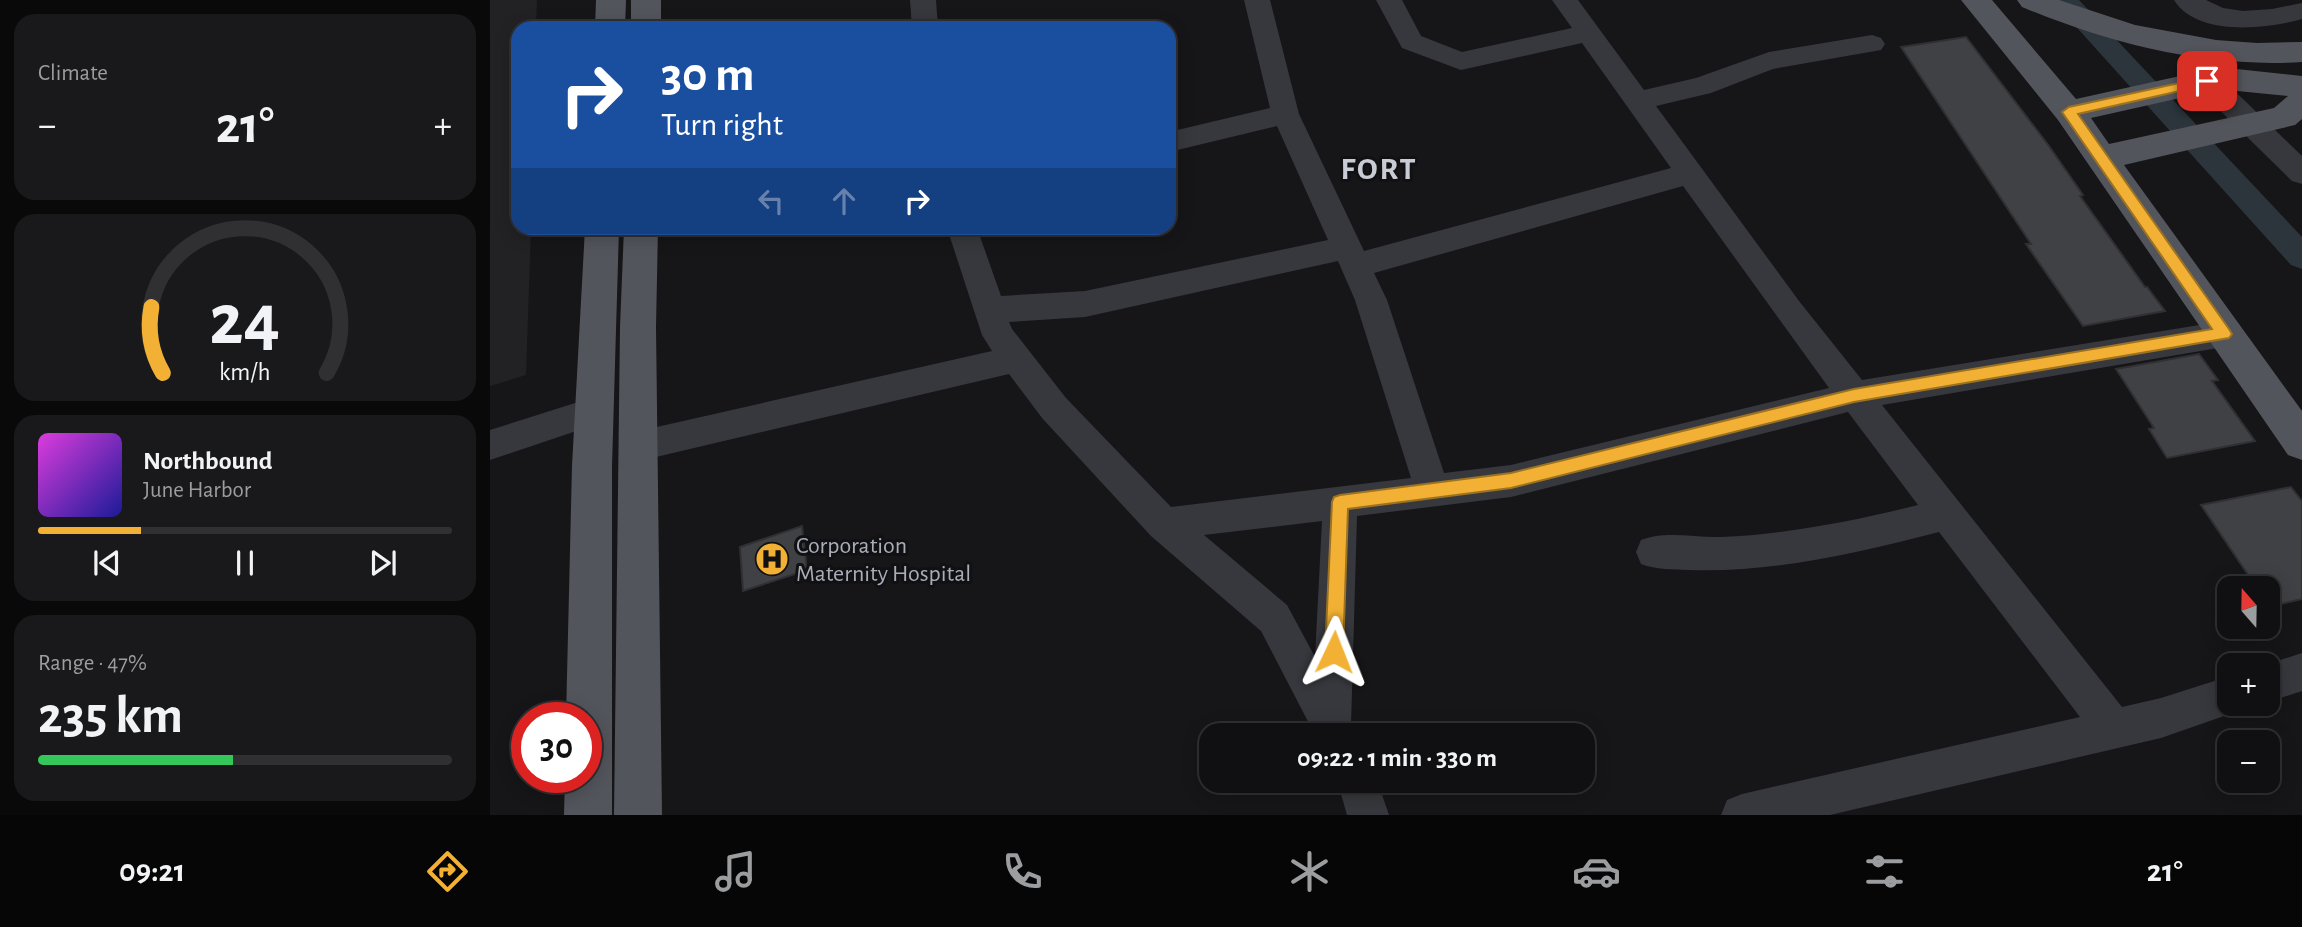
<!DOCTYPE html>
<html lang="en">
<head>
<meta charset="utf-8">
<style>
  body { margin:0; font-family:"Alegreya Sans",sans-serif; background:#19191b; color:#f1f3f6; height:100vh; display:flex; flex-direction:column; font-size:26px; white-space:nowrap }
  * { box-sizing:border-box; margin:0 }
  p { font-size:23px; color:#9c9d9f }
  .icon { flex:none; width:38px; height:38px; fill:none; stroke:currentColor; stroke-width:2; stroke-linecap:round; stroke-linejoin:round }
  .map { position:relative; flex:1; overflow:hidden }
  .panel { display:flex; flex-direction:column; gap:14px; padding:14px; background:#09090a; width:490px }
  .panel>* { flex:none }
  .guide { position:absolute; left:21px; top:21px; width:665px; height:214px; border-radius:21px; box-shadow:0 4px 18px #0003,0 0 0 2px #303032; background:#1a4fa0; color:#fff; overflow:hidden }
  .needle { width:46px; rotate:340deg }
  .fabs { position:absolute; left:1727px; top:576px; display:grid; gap:14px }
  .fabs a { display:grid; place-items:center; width:63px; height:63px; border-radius:14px; background:#101012; box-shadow:0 4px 18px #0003,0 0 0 2px #303032; font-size:35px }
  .speed { position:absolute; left:21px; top:702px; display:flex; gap:14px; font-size:35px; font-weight:700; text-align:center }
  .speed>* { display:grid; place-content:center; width:91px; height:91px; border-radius:50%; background:#101012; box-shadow:0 4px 18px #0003,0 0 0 2px #303032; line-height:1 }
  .speed .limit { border:10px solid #d22; background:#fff; color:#111 }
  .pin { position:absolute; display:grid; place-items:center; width:60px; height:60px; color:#fff; margin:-30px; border-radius:14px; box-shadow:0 4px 10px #0006 }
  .me { position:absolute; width:77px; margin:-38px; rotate:2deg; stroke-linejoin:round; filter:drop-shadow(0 0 5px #0008) }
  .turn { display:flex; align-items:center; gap:24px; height:147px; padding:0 35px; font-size:32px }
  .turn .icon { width:91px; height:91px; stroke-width:2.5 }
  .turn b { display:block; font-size:49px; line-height:60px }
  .lanes { display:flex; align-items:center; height:66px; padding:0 35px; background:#0003; justify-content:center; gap:35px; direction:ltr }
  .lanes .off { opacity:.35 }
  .big { font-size:52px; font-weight:600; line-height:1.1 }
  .panel .tile { flex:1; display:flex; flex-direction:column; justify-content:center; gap:10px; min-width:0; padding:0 24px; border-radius:21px; background:#19191b }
  .panel .dial { align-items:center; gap:0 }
  .dial svg { height:182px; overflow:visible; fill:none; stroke:#303032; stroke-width:7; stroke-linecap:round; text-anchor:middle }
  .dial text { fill:#f1f3f6; stroke:none }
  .song { display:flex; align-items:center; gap:21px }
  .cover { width:84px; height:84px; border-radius:10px; background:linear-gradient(135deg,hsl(300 70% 55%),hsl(240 70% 35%)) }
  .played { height:7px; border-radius:4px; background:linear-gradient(90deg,#f2b134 25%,#303032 25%) }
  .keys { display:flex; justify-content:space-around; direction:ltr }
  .heat { display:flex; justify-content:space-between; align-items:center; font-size:38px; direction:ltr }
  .charge { height:10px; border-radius:5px; background:linear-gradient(90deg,#34c759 47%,#303032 0) }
  .trip { position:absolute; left:709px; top:723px; width:396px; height:70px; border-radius:21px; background:#101012; box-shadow:0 4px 18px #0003,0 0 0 2px #303032; font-weight:600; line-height:70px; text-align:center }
  .dock { display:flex; height:112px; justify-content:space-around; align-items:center; background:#060607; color:#9c9d9f }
  .dock .icon { width:49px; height:49px }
  .dock .active { color:#f2b134 }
  .dock b { font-size:32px; color:#f1f3f6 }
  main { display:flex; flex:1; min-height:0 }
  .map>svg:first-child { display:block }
  .built { fill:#222225 }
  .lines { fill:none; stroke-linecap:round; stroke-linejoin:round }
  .canal { fill:#2c353c; fill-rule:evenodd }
  .building { fill:#404145; stroke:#303034; stroke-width:2 }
  .minor { fill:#37383d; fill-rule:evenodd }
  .major { fill:#53555c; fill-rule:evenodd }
  .route { fill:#f2b134; stroke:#9d7322; stroke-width:2 }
  .labels { text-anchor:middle; stroke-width:6; stroke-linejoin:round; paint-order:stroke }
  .poi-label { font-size:24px; fill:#a8adb8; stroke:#111113; text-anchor:start }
  .district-label { font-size:32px; font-weight:bold; letter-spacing:2px; fill:#c9ccd4; stroke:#111113 }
</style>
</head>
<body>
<main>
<section class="panel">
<div class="tile"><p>Climate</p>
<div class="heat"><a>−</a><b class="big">21°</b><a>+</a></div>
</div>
<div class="tile dial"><svg viewBox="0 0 100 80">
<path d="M14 69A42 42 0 1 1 86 69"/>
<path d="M14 69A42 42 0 0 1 9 40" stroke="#f2b134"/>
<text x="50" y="56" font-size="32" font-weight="700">24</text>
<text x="50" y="72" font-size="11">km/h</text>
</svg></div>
<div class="tile">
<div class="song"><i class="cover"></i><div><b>Northbound</b><p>June Harbor</p></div></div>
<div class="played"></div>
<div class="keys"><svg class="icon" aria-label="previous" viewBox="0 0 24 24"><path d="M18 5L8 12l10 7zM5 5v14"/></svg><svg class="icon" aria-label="pause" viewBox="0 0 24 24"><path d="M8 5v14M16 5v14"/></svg><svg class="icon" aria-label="next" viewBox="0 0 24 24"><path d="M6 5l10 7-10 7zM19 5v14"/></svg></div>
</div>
<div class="tile"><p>Range · 47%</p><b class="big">235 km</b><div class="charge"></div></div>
</section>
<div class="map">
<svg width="1812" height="815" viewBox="0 0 1812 815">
  <rect width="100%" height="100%" fill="#161618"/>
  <polygon class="built" points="0,0 47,0 46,28 28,28 28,228 41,228 36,375 0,386"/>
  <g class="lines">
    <polygon class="canal" points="1562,0 1589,0 1812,237 1812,269 1801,265"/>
  </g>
  <g class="building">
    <polygon points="1476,37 1559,146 1593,195 1590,196 1655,287 1657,287 1675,311 1593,326 1536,244 1541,244 1411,47"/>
    <polygon points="1709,354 1728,380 1722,381 1765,441 1677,458 1659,429 1664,428 1626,369"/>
    <polygon points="1801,487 1812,501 1812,599 1778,607 1778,588 1767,588 1711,505"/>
    <polygon points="312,526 317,570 253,591 250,547"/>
  </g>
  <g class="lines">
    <g class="minor">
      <polygon points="420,0 446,0 448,28 422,28"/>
      <path d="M754,0H780L809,114L874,251L1181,168L1092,43L971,70L912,48L886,0H912L931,36L972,52L1082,28L1062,0H1088L1154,90L1206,78L1279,52L1382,35L1391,38L1395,44L1391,50L1283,69L1221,93L1166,106L1309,301L1372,380L1734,321L1745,325L1750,334L1745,343L1734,347L1392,405L1632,707L1671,698L1740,676V704H1756L1754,709L1671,738L1340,815H1231L1237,800L1252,794L1590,717L1449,532C1368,553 1283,573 1199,570C1182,569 1167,570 1151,564L1146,552L1151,540C1176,530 1205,538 1231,537C1298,534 1364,521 1428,505L1358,412L1021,497L867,516L861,725L866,735H825L771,631L661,536L552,418L519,374L149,461L137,457L132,446L137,435L149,431L502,351L492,335L457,228H487L511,296L595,291L838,240L787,126L679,152V132L780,108ZM1193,186L1339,388L1021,465L954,473L897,300L884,273ZM848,261L865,300L921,478L681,507L576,398L522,329L519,322L595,317ZM832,521L825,657L797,605L714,535Z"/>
      <path d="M1684,0H1716L1733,8L1753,11L1782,9L1812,3V19C1777,29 1707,37 1684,0Z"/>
      <polygon points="1717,72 1727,74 1812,156 1812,184 1802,181 1707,88 1704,81 1707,74"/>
      <polygon points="104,397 116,401 121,411 116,421 0,460 0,430"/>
      <polygon points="1812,653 1812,691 1778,702 1778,665 1775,665"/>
      <polygon points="847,780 887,780 899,815 857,815"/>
    </g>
    <g class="major">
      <polygon points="106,0 136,0 135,28 105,28"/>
      <rect x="141" y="0" width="30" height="28"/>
      <path d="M1471,0H1502L1586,99L1717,70L1737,68L1812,76V119L1805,125L1634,165L1812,411V460L1798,455L1568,120ZM1737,90L1798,96L1784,108L1619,144L1601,118L1717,92Z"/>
      <path d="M1527,0H1569L1645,25L1726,40L1767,43L1812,42V62C1715,68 1621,44 1532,7Z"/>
      <polygon points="95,228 129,228 122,466 122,815 74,815 75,777 96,777 96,718 76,718 82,466"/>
      <polygon points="134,228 168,228 166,327 172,815 124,815 130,327"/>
    </g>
  </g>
  <polygon class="route" points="1717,77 1721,78 1721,84 1588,114 1739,329 1742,334 1739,338 1364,402 1021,488 858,509 853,652 851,659 844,661 838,659 835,652 842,502 844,497 850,495 1021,473 1364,389 1722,329 1572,112 1579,107"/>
  <defs>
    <symbol id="hospital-disc" viewBox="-11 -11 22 22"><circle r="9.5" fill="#f2b134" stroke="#111113"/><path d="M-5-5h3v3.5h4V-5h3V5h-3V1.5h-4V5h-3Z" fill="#111"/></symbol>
  </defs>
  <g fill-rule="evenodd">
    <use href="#hospital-disc" x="263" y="540" width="38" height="38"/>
  </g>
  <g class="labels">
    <g class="poi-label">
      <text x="306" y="553">Corporation<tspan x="306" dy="28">Maternity Hospital</tspan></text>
    </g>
    <g class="district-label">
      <text x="889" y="179">FORT</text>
    </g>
  </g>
</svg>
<div class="fabs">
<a><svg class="needle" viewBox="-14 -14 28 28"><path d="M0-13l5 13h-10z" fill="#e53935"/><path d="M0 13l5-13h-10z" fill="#9c9d9f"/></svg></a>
<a>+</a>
<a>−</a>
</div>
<div class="speed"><div class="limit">30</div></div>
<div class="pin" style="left:1717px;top:81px;background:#d93025"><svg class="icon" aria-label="arrive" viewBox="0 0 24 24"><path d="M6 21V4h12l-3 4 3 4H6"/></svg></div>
<svg class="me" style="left:844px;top:652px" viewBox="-20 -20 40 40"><path d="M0-17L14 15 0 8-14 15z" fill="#f2b134" stroke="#fff" stroke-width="4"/></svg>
<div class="trip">09:22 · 1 min · 330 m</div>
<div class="guide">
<div class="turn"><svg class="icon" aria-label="right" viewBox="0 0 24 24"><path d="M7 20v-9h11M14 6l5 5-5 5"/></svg><div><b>30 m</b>Turn right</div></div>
<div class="lanes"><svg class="icon off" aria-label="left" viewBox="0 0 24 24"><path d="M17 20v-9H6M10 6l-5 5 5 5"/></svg><svg class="icon off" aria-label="ahead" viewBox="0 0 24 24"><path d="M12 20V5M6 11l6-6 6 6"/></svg><svg class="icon" aria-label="right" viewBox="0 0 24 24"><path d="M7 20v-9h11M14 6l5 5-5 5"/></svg></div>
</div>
</div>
</main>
<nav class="dock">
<b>09:21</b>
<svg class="icon active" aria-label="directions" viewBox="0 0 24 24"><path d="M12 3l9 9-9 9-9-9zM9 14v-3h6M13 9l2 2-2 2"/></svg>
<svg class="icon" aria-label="music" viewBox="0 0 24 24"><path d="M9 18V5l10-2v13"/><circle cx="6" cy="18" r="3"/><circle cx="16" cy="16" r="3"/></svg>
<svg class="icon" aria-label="phone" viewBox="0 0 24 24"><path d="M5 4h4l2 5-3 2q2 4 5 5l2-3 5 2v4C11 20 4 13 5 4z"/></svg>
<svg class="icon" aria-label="climate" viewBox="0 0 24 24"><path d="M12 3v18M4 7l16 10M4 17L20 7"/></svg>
<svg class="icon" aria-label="car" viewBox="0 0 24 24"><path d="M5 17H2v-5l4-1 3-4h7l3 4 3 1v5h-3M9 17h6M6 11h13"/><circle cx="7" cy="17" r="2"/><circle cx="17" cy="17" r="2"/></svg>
<svg class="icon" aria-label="filters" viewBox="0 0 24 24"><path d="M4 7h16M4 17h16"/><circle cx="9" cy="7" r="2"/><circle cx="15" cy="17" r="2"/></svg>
<b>21°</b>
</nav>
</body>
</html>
